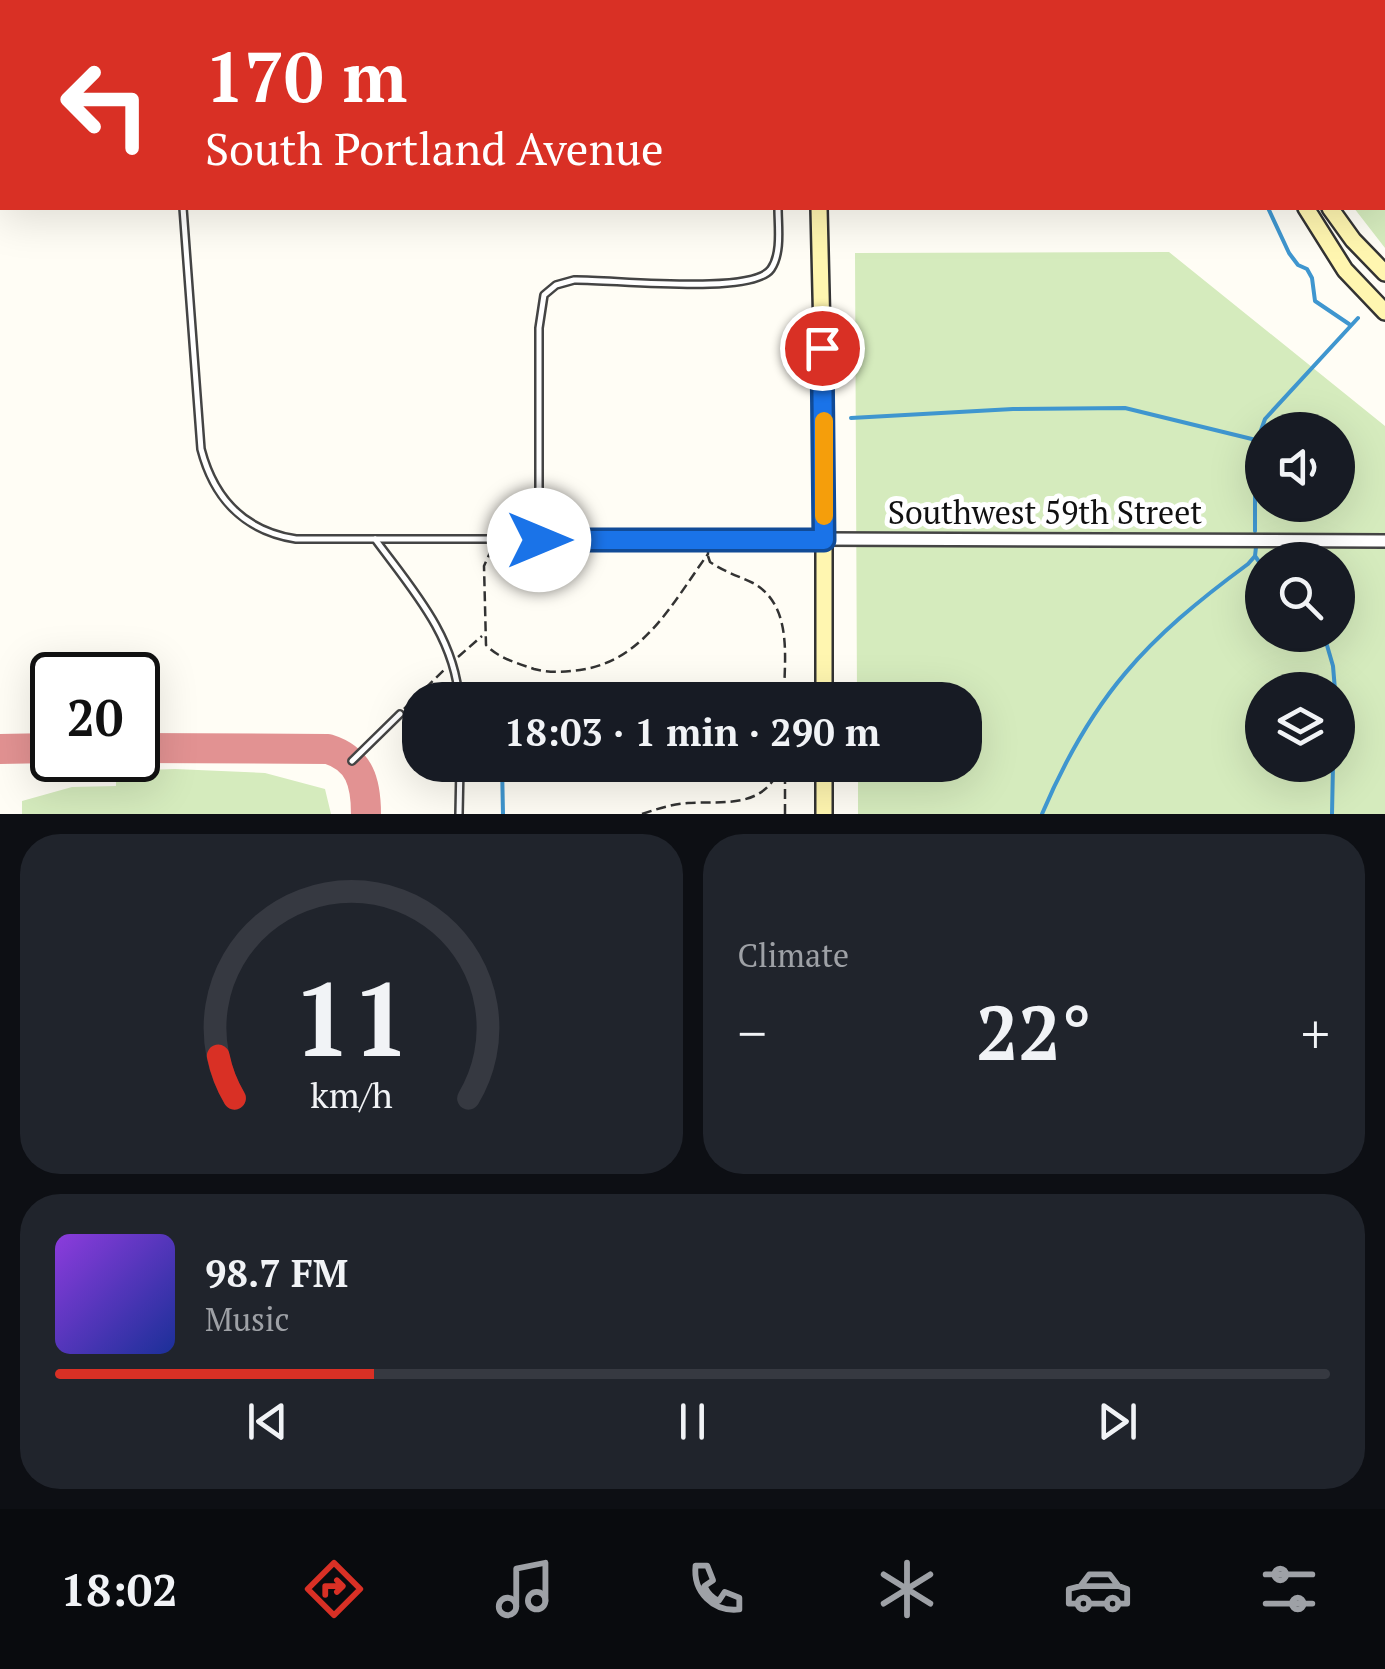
<!DOCTYPE html>
<html lang="en">
<head>
<meta charset="utf-8">
<style>
  body { margin:0; font-family:"PT Serif",serif; background:#20242c; color:#f1f3f6; height:100vh; display:flex; flex-direction:column; font-size:38px; white-space:nowrap }
  * { box-sizing:border-box; margin:0 }
  p { font-size:32px; color:#9ea1a6 }
  .icon { flex:none; width:55px; height:55px; fill:none; stroke:currentColor; stroke-width:2; stroke-linecap:round; stroke-linejoin:round }
  .map { position:relative; height:814px; overflow:hidden }
  .details { display:flex; flex-direction:column; gap:20px; padding:20px; background:#0d0f14; flex:1 }
  .details>* { flex:none }
  .hud { position:absolute; left:0px; top:0px; width:1385px; height:210px; box-shadow:0 10px 40px #0002; background:#d93025; color:#fff; overflow:hidden }
  .buttons { position:absolute; left:1245px; top:412px; display:grid; gap:20px }
  .buttons a { display:grid; place-items:center; width:110px; height:110px; border-radius:50%; background:#171b24; box-shadow:0 10px 40px #0002; font-size:50px }
  .speed { position:absolute; left:30px; top:652px; display:flex; gap:20px; font-size:50px; font-weight:700; text-align:center }
  .speed>* { display:grid; place-content:center; width:130px; height:130px; border-radius:50%; background:#171b24; box-shadow:0 10px 40px #0002; line-height:1 }
  .speed .limit { border:5px solid #111; border-radius:15px; background:#fff; color:#111 }
  .pin { position:absolute; display:grid; place-items:center; width:85px; height:85px; color:#fff; margin:-42px; border:5px solid #fff; border-radius:50%; box-shadow:0 2px 10px #0007 }
  .me { position:absolute; width:110px; margin:-55px; rotate:90deg; stroke-linejoin:round; filter:drop-shadow(0 0 8px #0008) }
  .turn { display:flex; align-items:center; gap:35px; height:210px; padding:0 40px; font-size:45px }
  .turn .icon { width:130px; height:130px; stroke-width:2.5 }
  .turn b { display:block; font-size:70px; line-height:85px }
  .big { font-size:75px; font-weight:800; line-height:1.1 }
  .details .widget { flex:1; display:flex; flex-direction:column; justify-content:center; gap:15px; min-width:0; padding:0 35px; border-radius:40px; background:#20242c }
  .details .dial { align-items:center; gap:0 }
  .dial svg { height:260px; overflow:visible; fill:none; stroke:#363941; stroke-width:7; stroke-linecap:round; text-anchor:middle }
  .dial text { fill:#f1f3f6; stroke:none }
  .song { display:flex; align-items:center; gap:30px }
  .cover { width:120px; height:120px; border-radius:15px; background:linear-gradient(135deg,hsl(270 70% 55%),hsl(230 70% 35%)) }
  .played { height:10px; border-radius:5px; background:linear-gradient(90deg,#d93025 25%,#363941 25%) }
  .keys { display:flex; justify-content:space-around; direction:ltr }
  .heat { display:flex; justify-content:space-between; align-items:center; font-size:55px; direction:ltr }
  .details .tiles { flex:1; display:grid; gap:20px; grid-template-columns:1fr 1fr }
  .widget:last-child { grid-column:span 2 }
  .trip { position:absolute; left:402px; top:682px; width:580px; height:100px; border-radius:40px; background:#171b24; box-shadow:0 10px 40px #0002; font-weight:800; line-height:100px; text-align:center }
  .tabs { display:flex; height:160px; justify-content:space-around; align-items:center; background:#090b0e; color:#9ea1a6 }
  .tabs .icon { width:70px; height:70px }
  .tabs .selected { color:#d93025 }
  .tabs b { font-size:45px; color:#f1f3f6 }
  .map>svg:first-child { display:block }
  .green { fill:#d5ebbd; fill-rule:evenodd }
  .lines { fill:none; stroke-linecap:round; stroke-linejoin:round }
  .stream { stroke:#3f96cf; stroke-width:4 }
  .taxiway { stroke:#e29292; stroke-width:30 }
  .lane-casing { stroke:#444; stroke-width:10 }
  .street-casing { stroke:#444; stroke-width:16 }
  .secondary-casing { stroke:#333; stroke-width:20 }
  .path { stroke:#333; stroke-width:2.5; stroke-dasharray:10 5; stroke-linecap:butt }
  .lane { stroke:#fff; stroke-width:5 }
  .street { stroke:#fff; stroke-width:11 }
  .secondary { stroke:#fff6b0; stroke-width:15 }
  .route-casing { stroke:#114b97; stroke-width:25 }
  .route { stroke:#1a73e8; stroke-width:18 }
  .slow { stroke:#f59e0b; stroke-width:18 }
  .labels { text-anchor:middle; stroke-width:10; stroke-linejoin:round; paint-order:stroke }
  .street-label { font-size:32px; fill:#111; stroke:#fff }
</style>
</head>
<body>
<div class="map">
<svg width="1385" height="814" viewBox="0 0 1385 814">
  <rect width="100%" height="100%" fill="#fffdf5"/>
  <g class="green">
    <rect x="855" y="0" width="356" height="2"/>
    <polygon points="1271,0 1385,0 1385,248 1354,208 1382,208 1382,2"/>
    <path d="M1169,252L1385,426V814H858V765H965V700H857L855,253ZM1262,430H1338V505H1262ZM1262,560H1338V635H1262ZM1262,690H1338V765H1262Z"/>
    <polygon points="175,769 265,773 325,789 331,814 22,814 22,801 72,787 116,786 116,771"/>
  </g>
  <g class="lines">
    <g class="stream">
      <polyline points="1193,0 1193,2"/>
      <polyline points="1268,208 1289,253 1298,265 1307,269 1312,278 1315,301 1349,324"/>
      <polyline points="851,418 1013,409 1125,408 1256,440"/>
      <polyline points="1255,531 1255,447 1265,419 1358,318"/>
      <polyline points="1256,547 1255,556 1262,566"/>
      <polyline points="1324,635 1333,666 1335,690"/>
      <polyline points="502,765 503,814"/>
      <path d="M1042,814C1092,696 1146,639 1248,564L1255,556"/>
      <polyline points="1332,814 1333,765"/>
    </g>
    <g class="taxiway">
      <path d="M138,748L328,749C360,759 366,783 366,814"/>
      <polyline points="0,749 52,748"/>
    </g>
    <defs>
      <g id="lane">
        <polyline points="21,0 30,2"/>
        <polyline points="777,0 777,2"/>
        <polyline points="0,119 2,122"/>
        <polyline points="0,204 2,203"/>
        <path d="M183,208L201,449C214,499 245,531 296,539H820"/>
        <path d="M375,539C411,588 455,636 459,700"/>
        <path d="M539,540V328L544,295L556,285L574,280C611,279 752,296 771,269C782,253 778,226 778,208"/>
        <polyline points="352,761 400,714"/>
        <polyline points="459,814 460,765"/>
      </g>
      <polyline id="street" points="824,539 1385,541"/>
      <g id="secondary">
        <polyline points="816,0 816,2"/>
        <polyline points="1235,0 1236,2"/>
        <polyline points="1250,0 1251,2"/>
        <polyline points="819,208 824,419 824,700"/>
        <polyline points="1306,208 1345,270 1385,312"/>
        <polyline points="1330,208 1353,240 1385,273"/>
        <polyline points="824,765 824,814"/>
      </g>
    </defs>
    <use href="#lane" class="lane-casing"/>
    <use href="#street" class="street-casing"/>
    <use href="#secondary" class="secondary-casing"/>
    <g class="path">
      <path d="M492,548L484,566L486,645C498,658 517,663 534,669C549,673 565,672 580,670C644,661 673,602 708,554V546"/>
      <path d="M708,556L710,562C723,571 738,576 753,583C794,606 784,660 784,700"/>
      <polyline points="458,657 482,636"/>
      <polyline points="404,709 445,669"/>
      <path d="M642,814C657,809 672,804 688,803C726,801 765,809 781,765"/>
      <polyline points="785,814 785,765"/>
    </g>
    <use href="#lane" class="lane"/>
    <use href="#street" class="street"/>
    <use href="#secondary" class="secondary"/>
  </g>
  <g class="lines">
    <defs>
      <polyline id="route" points="539,540 824,540 822,348"/>
    </defs>
    <use href="#route" class="route-casing"/>
    <use href="#route" class="route"/>
    <polyline class="slow" points="824,421 824,516"/>
  </g>
  <g class="labels">
    <g class="street-label">
      <text x="1045" y="524">Southwest 59th Street</text>
    </g>
  </g>
</svg>
<div class="buttons">
<a><svg class="icon" aria-label="sound" viewBox="0 0 24 24"><path d="M4 9h4l5-4v14l-5-4H4zM17 9q2 3 0 6"/></svg></a>
<a><svg class="icon" aria-label="search" viewBox="0 0 24 24"><circle cx="10" cy="10" r="6"/><path d="M15 15l6 6"/></svg></a>
<a><svg class="icon" aria-label="layers" viewBox="0 0 24 24"><path d="M12 4l9 5-9 5-9-5zM3 14l9 5 9-5"/></svg></a>
</div>
<div class="speed"><div class="limit">20</div></div>
<div class="pin" style="left:822px;top:348px;background:#d93025"><svg class="icon" aria-label="arrive" viewBox="0 0 24 24"><path d="M6 21V4h12l-3 4 3 4H6"/></svg></div>
<svg class="me" style="left:539px;top:540px" viewBox="-20 -20 40 40"><circle r="19" fill="#fff"/><path d="M0-13L10 11 0 6-10 11z" fill="#1a73e8"/></svg>
<div class="trip">18:03 · 1 min · 290 m</div>
<div class="hud">
<div class="turn"><svg class="icon" aria-label="left" viewBox="0 0 24 24"><path d="M17 20v-9H6M10 6l-5 5 5 5"/></svg><div><b>170 m</b>South Portland Avenue</div></div>
</div>
</div>
<section class="details">
<div class="tiles">
<div class="widget dial"><svg viewBox="0 0 100 80">
<path d="M14 69A42 42 0 1 1 86 69"/>
<path d="M14 69A42 42 0 0 1 9 56" stroke="#d93025"/>
<text x="50" y="56" font-size="32" font-weight="700">11</text>
<text x="50" y="72" font-size="11">km/h</text>
</svg></div>
<div class="widget"><p>Climate</p>
<div class="heat"><a>−</a><b class="big">22°</b><a>+</a></div>
</div>
<div class="widget">
<div class="song"><i class="cover"></i><div><b>98.7 FM</b><p>Music</p></div></div>
<div class="played"></div>
<div class="keys"><svg class="icon" aria-label="previous" viewBox="0 0 24 24"><path d="M18 5L8 12l10 7zM5 5v14"/></svg><svg class="icon" aria-label="pause" viewBox="0 0 24 24"><path d="M8 5v14M16 5v14"/></svg><svg class="icon" aria-label="next" viewBox="0 0 24 24"><path d="M6 5l10 7-10 7zM19 5v14"/></svg></div>
</div>
</div>
</section>
<nav class="tabs">
<b>18:02</b>
<svg class="icon selected" aria-label="directions" viewBox="0 0 24 24"><path d="M12 3l9 9-9 9-9-9zM9 14v-3h6M13 9l2 2-2 2"/></svg>
<svg class="icon" aria-label="music" viewBox="0 0 24 24"><path d="M9 18V5l10-2v13"/><circle cx="6" cy="18" r="3"/><circle cx="16" cy="16" r="3"/></svg>
<svg class="icon" aria-label="phone" viewBox="0 0 24 24"><path d="M5 4h4l2 5-3 2q2 4 5 5l2-3 5 2v4C11 20 4 13 5 4z"/></svg>
<svg class="icon" aria-label="climate" viewBox="0 0 24 24"><path d="M12 3v18M4 7l16 10M4 17L20 7"/></svg>
<svg class="icon" aria-label="car" viewBox="0 0 24 24"><path d="M5 17H2v-5l4-1 3-4h7l3 4 3 1v5h-3M9 17h6M6 11h13"/><circle cx="7" cy="17" r="2"/><circle cx="17" cy="17" r="2"/></svg>
<svg class="icon" aria-label="filters" viewBox="0 0 24 24"><path d="M4 7h16M4 17h16"/><circle cx="9" cy="7" r="2"/><circle cx="15" cy="17" r="2"/></svg>
</nav>
</body>
</html>
